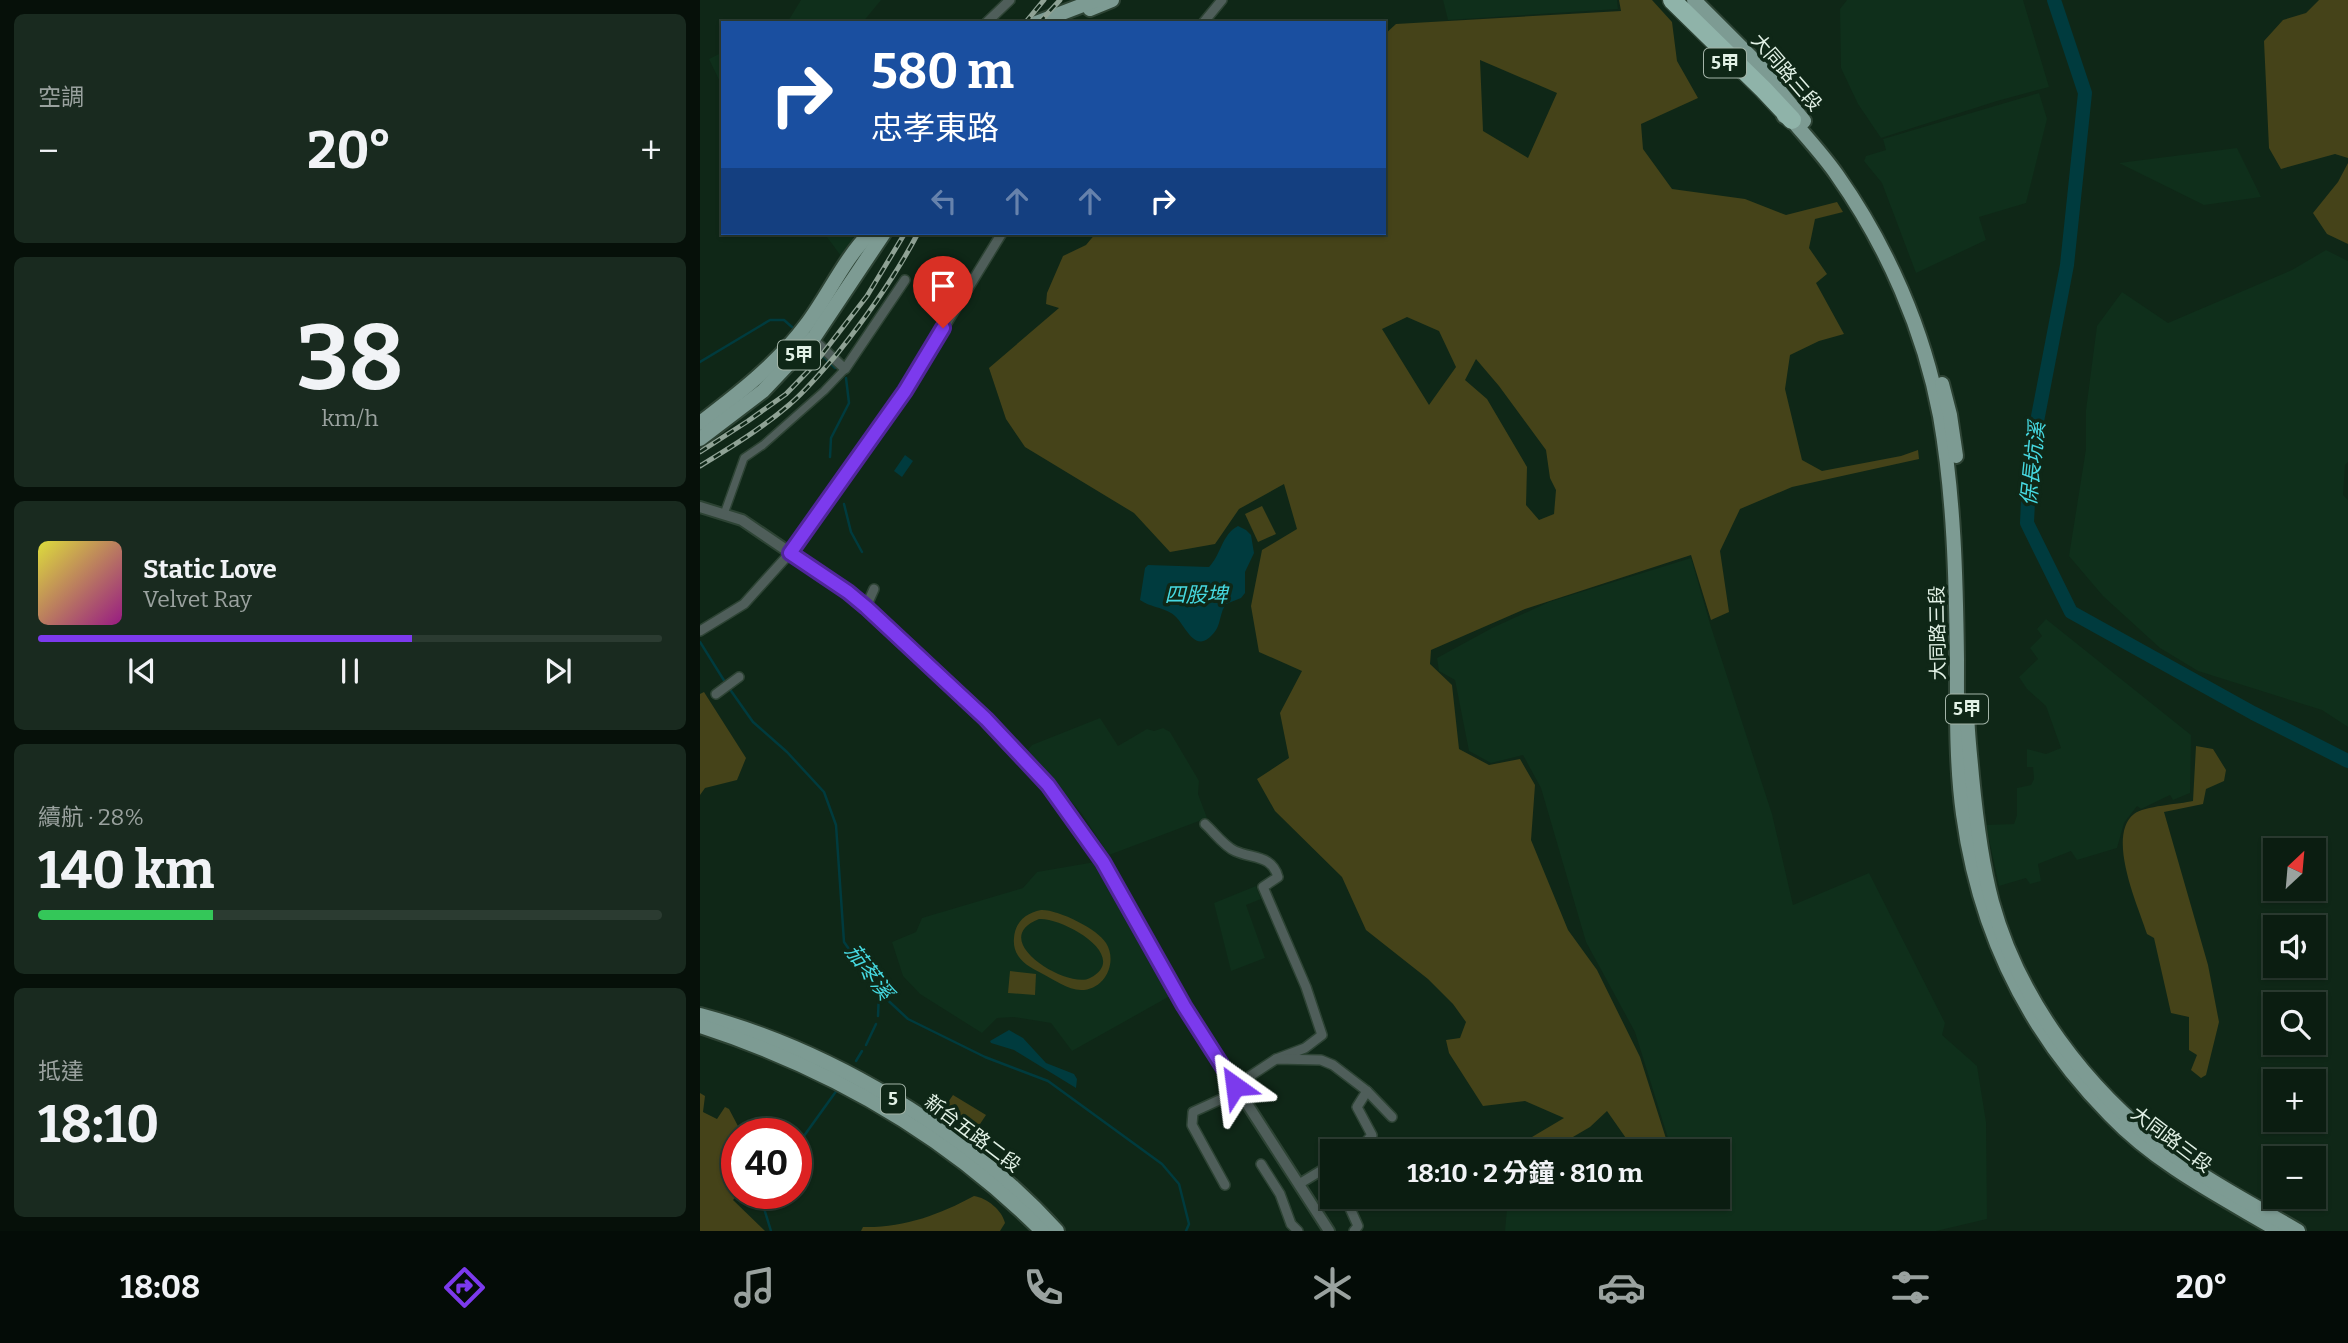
<!DOCTYPE html>
<html lang="zh-TW">
<head>
<meta charset="utf-8">
<style>
  body { margin:0; font-family:Bitter,"Noto Sans TC",serif; background:#192a1f; color:#f1f3f6; height:100vh; display:flex; flex-direction:column; font-size:26px; white-space:nowrap }
  * { box-sizing:border-box; margin:0 }
  p { font-size:23px; color:#9aa29f }
  .icon { flex:none; width:38px; height:38px; fill:none; stroke:currentColor; stroke-width:2; stroke-linecap:round; stroke-linejoin:round }
  .map { position:relative; flex:1; overflow:hidden }
  .drawer { display:flex; flex-direction:column; gap:14px; padding:14px; background:#061009; width:700px }
  .drawer>* { flex:none }
  .hud { position:absolute; left:21px; top:21px; width:665px; height:214px; border-radius:0px; box-shadow:0 2px 5px #0004,0 0 0 2px #2b3b31; background:#1a4fa0; color:#fff; overflow:hidden }
  .needle { width:46px; rotate:26deg }
  .controls { position:absolute; left:1563px; top:838px; display:grid; gap:14px }
  .controls a { display:grid; place-items:center; width:63px; height:63px; border-radius:0px; background:#0b1d11; box-shadow:0 2px 5px #0004,0 0 0 2px #2b3b31; font-size:35px }
  .speed { position:absolute; left:21px; top:1118px; display:flex; gap:14px; font-size:35px; font-weight:700; text-align:center }
  .speed>* { display:grid; place-content:center; width:91px; height:91px; border-radius:50%; background:#0b1d11; box-shadow:0 2px 5px #0004,0 0 0 2px #2b3b31; line-height:1 }
  .speed .limit { border:10px solid #d22; background:#fff; color:#111 }
  .pin { position:absolute; display:grid; place-items:center; width:60px; height:60px; color:#fff; margin:-72px -30px; border-radius:50% 50% 50% 0; rotate:-45deg; box-shadow:0 0 7px #0007 }
  .pin .icon { rotate:45deg }
  .me { position:absolute; width:77px; margin:-38px; rotate:329deg; stroke-linejoin:round; filter:drop-shadow(0 0 5px #0008) }
  .turn { display:flex; align-items:center; gap:24px; height:147px; padding:0 35px; font-size:32px }
  .turn .icon { width:91px; height:91px; stroke-width:2.5 }
  .turn b { display:block; font-size:49px; line-height:60px }
  .lanes { display:flex; align-items:center; height:66px; padding:0 35px; background:#0003; justify-content:center; gap:35px; direction:ltr }
  .lanes .off { opacity:.35 }
  .big { font-size:52px; font-weight:700; line-height:1.1 }
  .drawer .widget { flex:1; display:flex; flex-direction:column; justify-content:center; gap:10px; min-width:0; padding:0 24px; border-radius:10px; background:#192a1f }
  .drawer .dial { align-items:center; gap:0 }
  .dial b { font-size:91px; line-height:1 }
  .song { display:flex; align-items:center; gap:21px }
  .cover { width:84px; height:84px; border-radius:10px; background:linear-gradient(135deg,hsl(60 70% 55%),hsl(310 70% 35%)) }
  .played { height:7px; border-radius:4px; background:linear-gradient(90deg,#7c3aed 60%,#2b3b31 60%) }
  .keys { display:flex; justify-content:space-around; direction:ltr }
  .heat { display:flex; justify-content:space-between; align-items:center; font-size:38px; direction:ltr }
  .charge { height:10px; border-radius:5px; background:linear-gradient(90deg,#34c759 28%,#2b3b31 0) }
  .trip { position:absolute; left:620px; top:1139px; width:410px; height:70px; border-radius:0px; background:#0b1d11; box-shadow:0 2px 5px #0004,0 0 0 2px #2b3b31; font-weight:700; line-height:70px; text-align:center }
  .menu { display:flex; height:112px; justify-content:space-around; align-items:center; background:#040c07; color:#9aa29f }
  .menu .icon { width:49px; height:49px }
  .menu .selected { color:#7c3aed }
  .menu b { font-size:32px; color:#f1f3f6 }
  main { display:flex; flex:1; min-height:0 }
  .map>svg:first-child { display:block }
  .built { fill:#0f2f1b }
  .green { fill:#454319; fill-rule:evenodd }
  .water { fill:#003b3e }
  .lines { fill:none; stroke-linecap:round; stroke-linejoin:round }
  .stream { stroke:#003b3e; stroke-width:2.5 }
  .river { stroke:#003b3e; stroke-width:14 }
  .pedestrian-casing { stroke:#2d4334; stroke-width:10 }
  .minor-casing { stroke:#2d4334; stroke-width:12 }
  .tertiary-casing { stroke:#2d4334; stroke-width:14 }
  .primary-casing { stroke:#2d4334; stroke-width:18 }
  .motorway-casing { stroke:#2d4334; stroke-width:21 }
  .pedestrian { stroke:#4f5e5a; stroke-width:7 }
  .minor { stroke:#4f5e5a; stroke-width:9 }
  .tertiary { stroke:#4f5e5a; stroke-width:10 }
  .primary { stroke:#7d9b93; stroke-width:14 }
  .motorway { stroke:#8fb3a9; stroke-width:18 }
  .rail-casing { stroke:#8fa295; stroke-width:5 }
  .rail { stroke:#0f2717; stroke-width:2.5; stroke-dasharray:8; stroke-linecap:butt }
  .route-casing { stroke:#51269a; stroke-width:18 }
  .route { stroke:#7c3aed; stroke-width:12 }
  .labels { text-anchor:middle; stroke-width:7; stroke-linejoin:round; paint-order:stroke }
  .shield { fill:#0f2717; stroke:#a3b4a8; stroke-width:2 }
  .shield-label { font-size:18px; font-weight:bold; fill:#e2f1e6 }
  .street-label { font-size:19px; fill:#e2f1e6; stroke:#0f2717 }
  .water-label { font-size:21px; font-style:italic; fill:#46d9e1; stroke:#0f2717 }
</style>
</head>
<body>
<main>
<section class="drawer">
<div class="widget"><p>空調</p>
<div class="heat"><a>−</a><b class="big">20°</b><a>+</a></div>
</div>
<div class="widget dial"><b>38</b><p>km/h</p></div>
<div class="widget">
<div class="song"><i class="cover"></i><div><b>Static Love</b><p>Velvet Ray</p></div></div>
<div class="played"></div>
<div class="keys"><svg class="icon" aria-label="previous" viewBox="0 0 24 24"><path d="M18 5L8 12l10 7zM5 5v14"/></svg><svg class="icon" aria-label="pause" viewBox="0 0 24 24"><path d="M8 5v14M16 5v14"/></svg><svg class="icon" aria-label="next" viewBox="0 0 24 24"><path d="M6 5l10 7-10 7zM19 5v14"/></svg></div>
</div>
<div class="widget"><p>續航 · 28%</p><b class="big">140 km</b><div class="charge"></div></div>
<div class="widget"><p>抵達</p><b class="big">18:10</b></div>
</section>
<div class="map">
<svg width="1648" height="1231" viewBox="0 0 1648 1231">
  <rect width="100%" height="100%" fill="#0f2717"/>
  <g class="built">
    <polygon points="101,0 181,0 162,23 87,23"/>
    <polygon points="743,0 917,0 918,9 748,20"/>
    <polygon points="1147,0 1323,0 1349,87 1297,101 1181,138 1158,104 1141,68 1140,9"/>
    <polygon points="23,52 23,88 9,59"/>
    <polygon points="1339,93 1347,119 1326,203 1279,217 1286,240 1216,273 1182,183 1164,161 1166,156 1186,150 1183,139"/>
    <polygon points="1537,148 1561,197 1504,205 1419,163"/>
    <polygon points="124,233 154,233 153,239 141,256"/>
    <polygon points="1626,250 1648,261 1648,462 1645,465 1643,495 1648,500 1648,727 1622,710 1498,671 1460,648 1403,596 1369,556 1386,449 1386,410 1397,326 1422,292 1468,323 1592,270"/>
    <polygon points="991,558 1011,627 1072,814 1093,905 1169,873 1245,1023 1242,1035 1277,1066 1286,1122 1287,1219 1236,1231 805,1231 808,1197 1017,1197 1017,1152 972,1151 935,1032 886,942 841,788 823,755 791,763 769,751 755,680 739,671 737,658 792,628 849,602"/>
    <polygon points="1346,619 1491,735 1490,793 1473,800 1470,795 1441,809 1437,806 1424,823 1417,848 1377,860 1371,851 1338,864 1341,881 1330,884 1326,878 1299,886 1286,825 1314,824 1317,815 1317,788 1331,785 1334,779 1333,767 1327,767 1327,749 1346,754 1361,748 1346,706 1327,689 1319,677 1338,659 1330,648 1342,636 1337,629"/>
    <polygon points="400,718 418,746 447,729 454,731 463,728 470,732 499,781 498,794 507,818 409,855 382,814 328,750 332,745"/>
    <polygon points="395,862 470,996 372,1051 351,1023 314,1017 297,1018 282,1033 220,994 203,976 192,942 216,932 222,918 323,888 337,872"/>
    <polygon points="556,886 561,899 546,905 565,958 531,971 514,903"/>
  </g>
  <g class="green">
    <path d="M919,0H952L972,22L977,61L998,98L941,124L943,149L972,189L1045,199L1086,215L1137,202L1143,212L1115,219L1109,248L1127,274L1116,283L1144,334L1119,341L1090,355L1085,389L1102,460L1122,471L1201,456L1218,450L1219,459L1092,487L1040,509L1020,551L1029,612L1011,620L991,555L825,609L731,650L730,664L752,685L759,749L789,765L820,759L835,785L831,840L868,930L897,970L940,1057L970,1151H935L907,1111L890,1127L849,1151H828L822,1143L864,1118L825,1101L783,1106L749,1053L746,1040L760,1038L766,1022L753,1004L728,979L666,930L642,877L575,811L557,779L589,758L580,713L602,671L559,652L551,606L562,550L597,529L584,484L539,509L515,544L470,552L434,513L325,447L306,419L289,368L359,308L346,304L347,293L363,256L386,245L396,233H684V35L696,24L921,11ZM780,60L857,93L828,158L783,131ZM707,317L739,331L756,367L729,405L682,329ZM776,359L799,386L846,450L850,478L856,490L854,514L839,520L826,505L827,467L787,399L765,380Z"/>
    <polygon points="1619,0 1648,0 1648,158 1635,154 1581,169 1569,148 1564,41 1583,20 1606,13"/>
    <polygon points="1648,163 1648,244 1627,234 1613,213 1638,182"/>
    <polygon points="562,506 576,534 558,542 545,514"/>
    <polygon points="4,692 46,758 37,780 5,788 0,795 0,694"/>
    <path d="M1496,746L1513,749L1526,770L1524,781L1506,789L1503,804L1464,812L1508,965L1519,1022L1506,1075L1501,1078L1491,1070L1497,1055L1489,1050V1017L1471,1013L1454,938L1447,934C1438,906 1406,836 1434,814C1444,806 1480,804 1493,801Z"/>
    <path d="M341,910C357,909 398,929 406,943C418,962 405,990 381,990C368,990 353,979 341,973C327,966 312,957 314,938C315,922 326,913 341,910ZM339,919C362,917 432,956 390,978C369,990 285,940 339,919Z"/>
    <polygon points="310,971 336,974 335,995 308,993"/>
    <polygon points="0,1093 5,1096 3,1112 17,1119 25,1107 29,1109 39,1128 79,1124 84,1127 79,1134 37,1134 38,1194 33,1200 65,1231 0,1231"/>
    <polygon points="253,1095 286,1115 274,1133 242,1111"/>
    <path d="M274,1196C287,1198 302,1210 305,1223L300,1231H161L163,1227C203,1228 239,1215 274,1196Z"/>
  </g>
  <g class="water">
    <polygon points="205,455 213,461 202,477 194,471"/>
    <path d="M538,526L546,530L551,535L554,553L545,572V593L541,598L526,604C520,612 521,622 516,630C494,661 485,620 471,613C461,607 450,607 440,600L445,568L448,565L509,567C521,555 522,534 538,526Z"/>
    <polygon points="309,1030 323,1038 346,1063 374,1074 377,1079 376,1088 314,1050 291,1043 290,1041"/>
  </g>
  <g class="lines">
    <g class="stream">
      <polyline points="117,350 135,368"/>
      <polyline points="0,362 70,320 84,320 92,327"/>
      <polyline points="130,457 131,438 149,403 146,378"/>
      <polyline points="144,504 151,532 162,552"/>
      <polyline points="0,642 25,682"/>
      <polyline points="29,688 53,722 87,752 124,792 136,825 144,942 179,992 208,1019 285,1057 348,1081 462,1164 479,1184 489,1224 486,1231"/>
      <polyline points="178,1016 179,992"/>
      <polyline points="166,1045 176,1024"/>
      <polyline points="156,1061 162,1051"/>
      <polyline points="96,1147 137,1090"/>
      <polyline points="67,1194 63,1205 71,1231"/>
    </g>
    <polyline class="river" points="1354,0 1385,93 1367,265 1330,458 1327,523 1371,612 1553,713 1648,761"/>
    <defs>
      <polyline id="pedestrian" points="24,514 44,458 63,445 124,391 145,369"/>
      <g id="minor">
        <polyline points="286,23 310,0"/>
        <polyline points="503,23 522,0"/>
        <polyline points="113,339 145,369 205,280"/>
        <polyline points="166,607 174,589"/>
        <polyline points="0,631 44,604 90,553 205,391 302,233"/>
        <polyline points="16,694 39,677"/>
        <path d="M505,824C514,832 524,846 535,851C553,859 572,855 578,877L563,887L606,987L622,1035L605,1048L576,1059"/>
        <polyline points="535,1086 576,1059 621,1060 633,1065 667,1091 692,1117"/>
        <polyline points="651,1152 666,1142 672,1135 657,1107 667,1091"/>
        <polyline points="561,1164 580,1194 591,1224 598,1231"/>
        <polyline points="599,1184 632,1164"/>
        <polyline points="525,1185 492,1125 493,1112 539,1091"/>
        <polyline points="645,1197 658,1226 654,1231"/>
      </g>
      <polyline id="tertiary" points="0,507 42,520 148,592 286,719 348,785 403,862 484,1006 629,1231"/>
      <g id="primary">
        <polyline points="994,0 1058,64 1104,121"/>
        <polyline points="390,9 412,0"/>
        <polyline points="336,23 396,0"/>
        <path d="M1084,116L1092,120C1107,138 1124,156 1137,175C1187,246 1224,330 1240,416C1254,496 1256,578 1257,660C1257,711 1256,763 1263,814C1279,931 1327,1031 1410,1115C1458,1165 1520,1196 1579,1231"/>
        <polyline points="1242,384 1250,415 1256,456"/>
        <path d="M0,423C38,394 77,364 106,325C128,296 144,259 170,233"/>
        <polyline points="0,439 63,391 115,336 184,233"/>
        <path d="M1267,707C1267,730 1270,753 1272,776C1276,818 1281,861 1292,902C1319,1000 1386,1089 1467,1150C1507,1181 1554,1205 1598,1231"/>
        <path d="M0,1015C131,1050 266,1131 357,1231"/>
        <path d="M0,1026C130,1068 245,1134 342,1231"/>
      </g>
      <polyline id="motorway" points="972,0 1064,90 1092,120"/>
    </defs>
    <use href="#pedestrian" class="pedestrian-casing"/>
    <use href="#minor" class="minor-casing"/>
    <use href="#tertiary" class="tertiary-casing"/>
    <use href="#primary" class="primary-casing"/>
    <use href="#motorway" class="motorway-casing"/>
    <use href="#pedestrian" class="pedestrian"/>
    <use href="#minor" class="minor"/>
    <use href="#tertiary" class="tertiary"/>
    <use href="#primary" class="primary"/>
    <use href="#motorway" class="motorway"/>
    <defs>
      <g id="rail">
        <polyline points="325,23 344,0"/>
        <polyline points="339,23 360,0"/>
        <polyline points="0,452 48,421 86,394 113,366 167,296 205,233"/>
        <path d="M0,466C31,447 61,429 89,405C107,390 122,371 137,354C168,315 195,277 218,233"/>
      </g>
    </defs>
    <use href="#rail" class="rail-casing"/>
    <use href="#rail" class="rail"/>
  </g>
  <g class="lines">
    <defs>
      <polyline id="route" points="243,328 205,391 90,553 148,592 166,607 286,719 348,785 403,862 484,1006 535,1086"/>
    </defs>
    <use href="#route" class="route-casing"/>
    <use href="#route" class="route"/>
  </g>
  <g class="labels">
    <g class="shield">
      <rect x="1004" y="48.5" width="42" height="29" rx="5"/>
      <rect x="78" y="340.5" width="42" height="29" rx="5"/>
      <rect x="1246" y="694.5" width="42" height="29" rx="5"/>
      <rect x="181" y="1084.5" width="24" height="29" rx="5"/>
    </g>
    <g class="shield-label">
      <text x="1025" y="69">5甲</text>
      <text x="99" y="361">5甲</text>
      <text x="1267" y="715">5甲</text>
      <text x="193" y="1105">5</text>
    </g>
    <g class="street-label">
      <text transform="translate(1087 72) rotate(49)" y="7">大同路三段</text>
      <text transform="translate(1237 633) rotate(-91)" y="7">大同路三段</text>
      <text transform="translate(273 1133) rotate(37)" y="7">新台五路二段</text>
      <text transform="translate(1472 1139) rotate(37)" y="7">大同路三段</text>
    </g>
    <g class="water-label">
      <text transform="translate(1333 464) rotate(-84)" y="7">保長坑溪</text>
      <text x="496" y="602">四股埤</text>
      <text transform="translate(169 972) rotate(53)" y="7">茄苳溪</text>
    </g>
  </g>
</svg>
<div class="controls">
<a><svg class="needle" viewBox="-14 -14 28 28"><path d="M0-13l5 13h-10z" fill="#e53935"/><path d="M0 13l5-13h-10z" fill="#9aa29f"/></svg></a>
<a><svg class="icon" aria-label="sound" viewBox="0 0 24 24"><path d="M4 9h4l5-4v14l-5-4H4zM17 9q2 3 0 6"/></svg></a>
<a><svg class="icon" aria-label="search" viewBox="0 0 24 24"><circle cx="10" cy="10" r="6"/><path d="M15 15l6 6"/></svg></a>
<a>+</a>
<a>−</a>
</div>
<div class="speed"><div class="limit">40</div></div>
<div class="pin" style="left:243px;top:328px;background:#d93025"><svg class="icon" aria-label="arrive" viewBox="0 0 24 24"><path d="M6 21V4h12l-3 4 3 4H6"/></svg></div>
<svg class="me" style="left:535px;top:1086px" viewBox="-20 -20 40 40"><path d="M0-17L14 15 0 8-14 15z" fill="#7c3aed" stroke="#fff" stroke-width="4"/></svg>
<div class="trip">18:10 · 2 分鐘 · 810 m</div>
<div class="hud">
<div class="turn"><svg class="icon" aria-label="right" viewBox="0 0 24 24"><path d="M7 20v-9h11M14 6l5 5-5 5"/></svg><div><b>580 m</b>忠孝東路</div></div>
<div class="lanes"><svg class="icon off" aria-label="left" viewBox="0 0 24 24"><path d="M17 20v-9H6M10 6l-5 5 5 5"/></svg><svg class="icon off" aria-label="ahead" viewBox="0 0 24 24"><path d="M12 20V5M6 11l6-6 6 6"/></svg><svg class="icon off" aria-label="ahead" viewBox="0 0 24 24"><path d="M12 20V5M6 11l6-6 6 6"/></svg><svg class="icon" aria-label="right" viewBox="0 0 24 24"><path d="M7 20v-9h11M14 6l5 5-5 5"/></svg></div>
</div>
</div>
</main>
<nav class="menu">
<b>18:08</b>
<svg class="icon selected" aria-label="directions" viewBox="0 0 24 24"><path d="M12 3l9 9-9 9-9-9zM9 14v-3h6M13 9l2 2-2 2"/></svg>
<svg class="icon" aria-label="music" viewBox="0 0 24 24"><path d="M9 18V5l10-2v13"/><circle cx="6" cy="18" r="3"/><circle cx="16" cy="16" r="3"/></svg>
<svg class="icon" aria-label="phone" viewBox="0 0 24 24"><path d="M5 4h4l2 5-3 2q2 4 5 5l2-3 5 2v4C11 20 4 13 5 4z"/></svg>
<svg class="icon" aria-label="climate" viewBox="0 0 24 24"><path d="M12 3v18M4 7l16 10M4 17L20 7"/></svg>
<svg class="icon" aria-label="car" viewBox="0 0 24 24"><path d="M5 17H2v-5l4-1 3-4h7l3 4 3 1v5h-3M9 17h6M6 11h13"/><circle cx="7" cy="17" r="2"/><circle cx="17" cy="17" r="2"/></svg>
<svg class="icon" aria-label="filters" viewBox="0 0 24 24"><path d="M4 7h16M4 17h16"/><circle cx="9" cy="7" r="2"/><circle cx="15" cy="17" r="2"/></svg>
<b>20°</b>
</nav>
</body>
</html>
